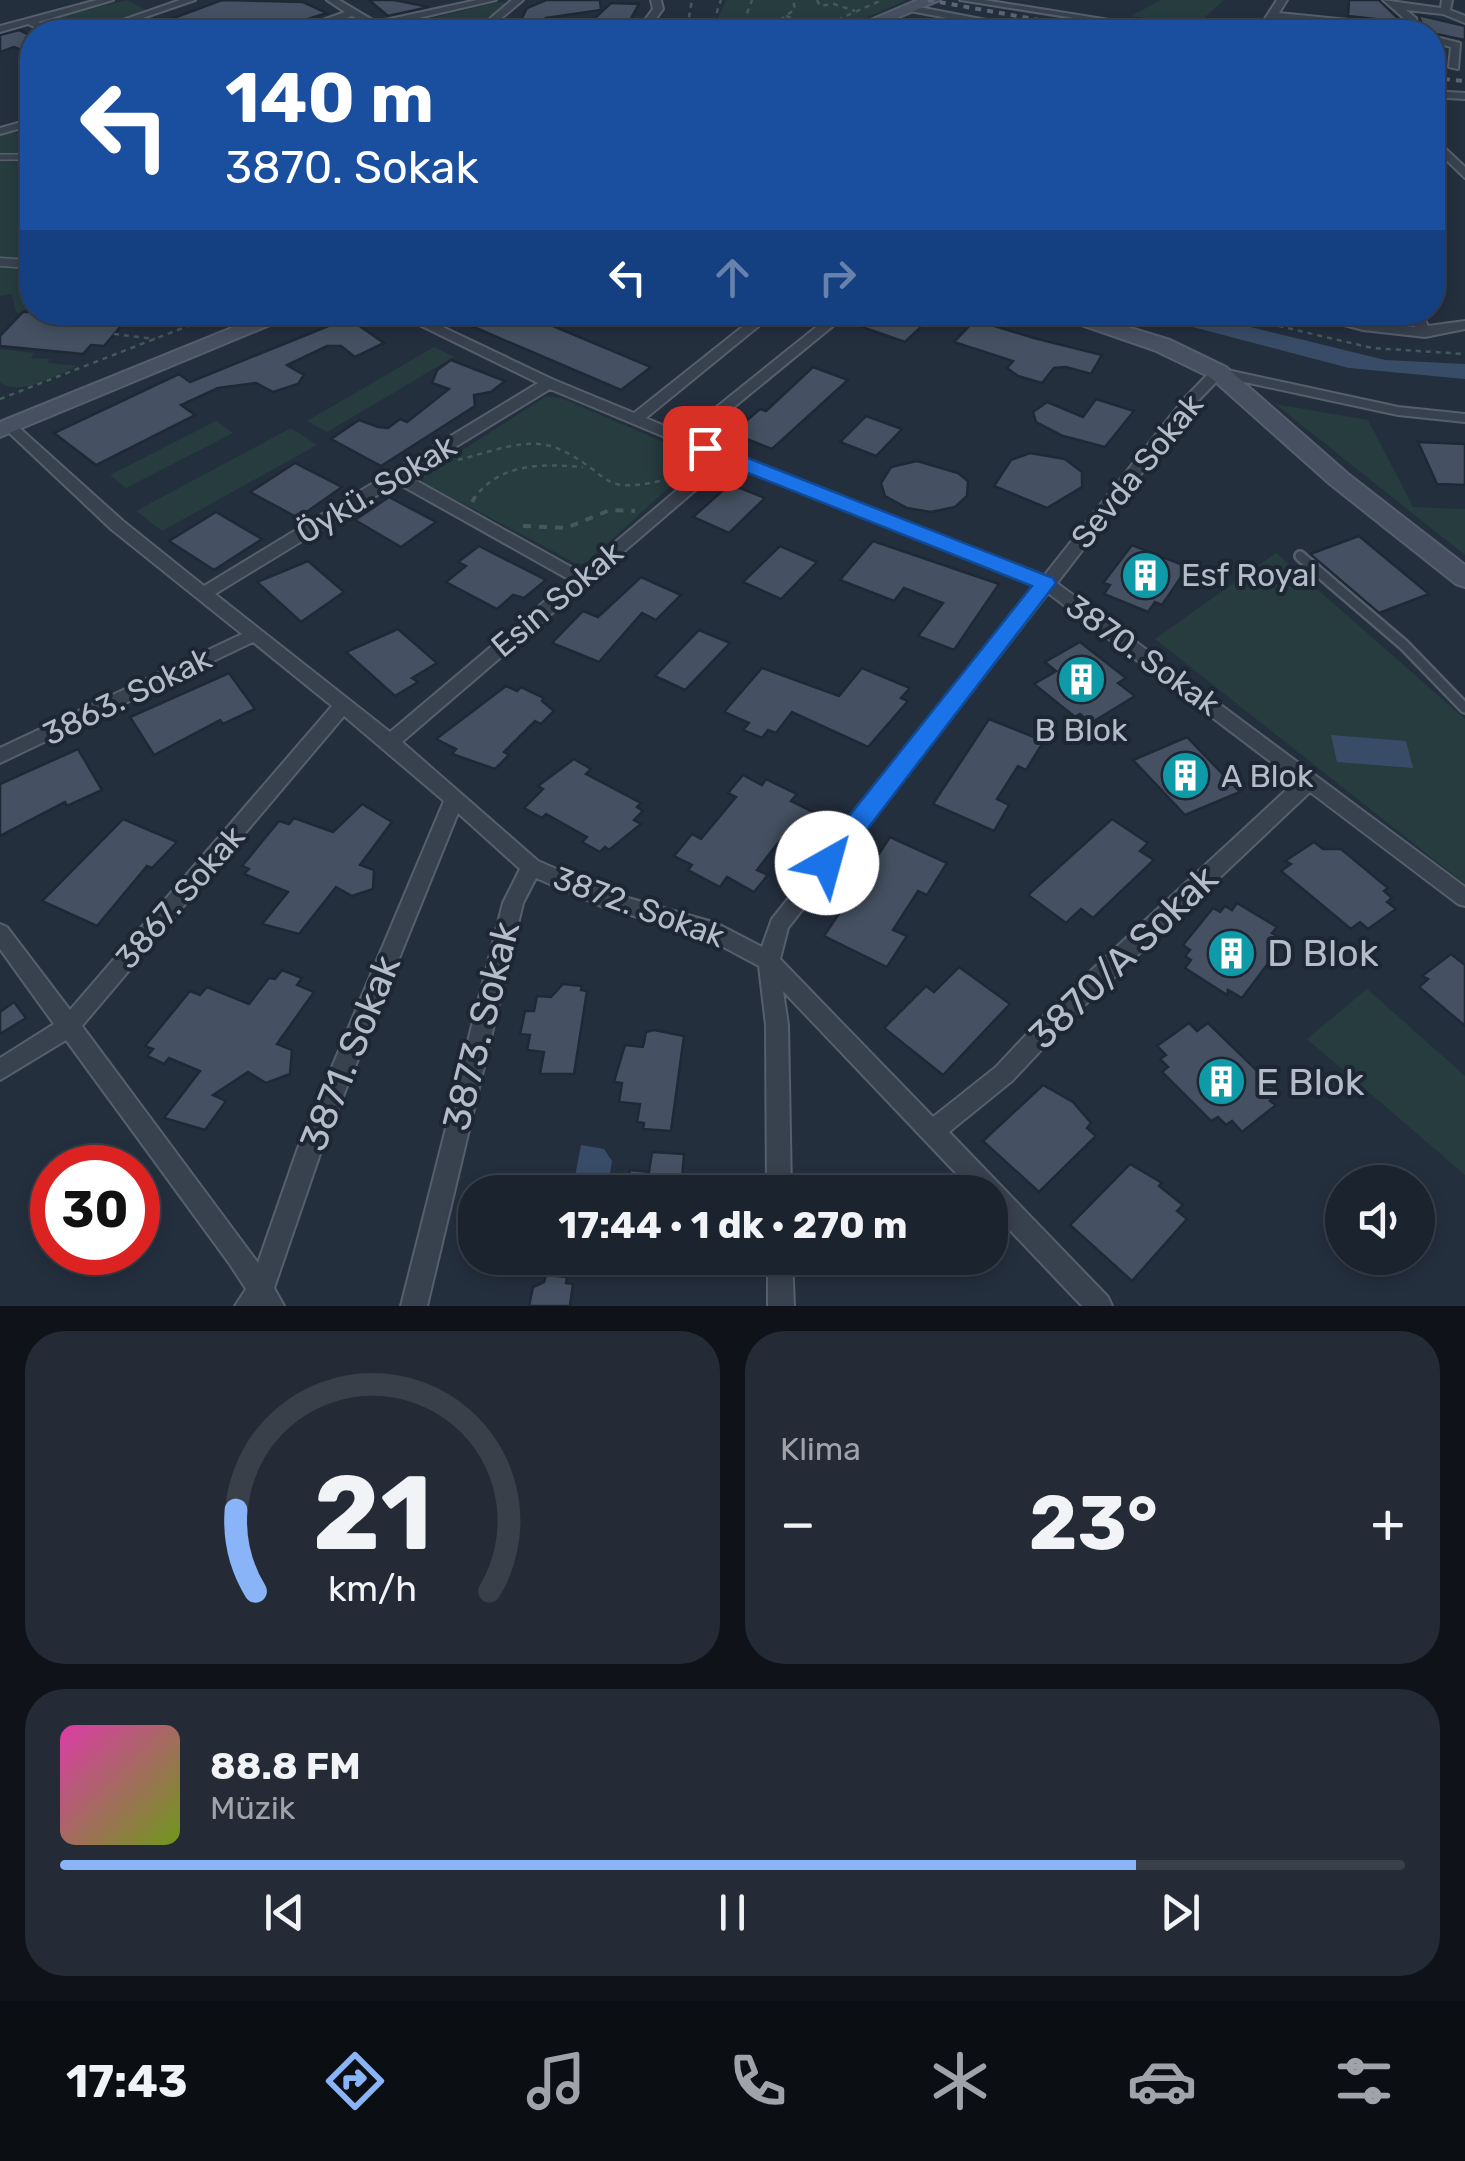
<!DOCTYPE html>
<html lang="tr">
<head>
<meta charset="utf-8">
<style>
  body { margin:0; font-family:Rubik,sans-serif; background:#242b36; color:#f1f3f6; height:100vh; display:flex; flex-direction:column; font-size:38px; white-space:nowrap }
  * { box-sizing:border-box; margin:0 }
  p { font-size:32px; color:#a0a4aa }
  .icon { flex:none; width:55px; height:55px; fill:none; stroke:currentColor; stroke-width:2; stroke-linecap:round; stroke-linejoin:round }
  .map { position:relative; height:1306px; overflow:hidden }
  .panel { display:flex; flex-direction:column; gap:25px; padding:25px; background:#0f1319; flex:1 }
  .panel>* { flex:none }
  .banner { position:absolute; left:20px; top:20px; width:1425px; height:305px; border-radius:40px; box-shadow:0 5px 15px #0003,0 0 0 2px #39404a; background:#1a4fa0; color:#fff; overflow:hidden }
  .fabs { position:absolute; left:1325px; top:1165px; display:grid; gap:20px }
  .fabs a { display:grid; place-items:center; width:110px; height:110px; border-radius:50%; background:#1b232e; box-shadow:0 5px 15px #0003,0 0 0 2px #39404a; font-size:50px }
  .speed { position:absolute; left:30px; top:1145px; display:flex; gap:20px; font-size:50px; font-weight:700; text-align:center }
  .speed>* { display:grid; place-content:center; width:130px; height:130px; border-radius:50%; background:#1b232e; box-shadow:0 5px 15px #0003,0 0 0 2px #39404a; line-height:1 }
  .speed .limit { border:15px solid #d22; background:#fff; color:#111 }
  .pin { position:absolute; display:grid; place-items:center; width:85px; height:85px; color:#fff; margin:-42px; border-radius:20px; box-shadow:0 5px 15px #0006 }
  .me { position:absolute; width:110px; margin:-55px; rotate:38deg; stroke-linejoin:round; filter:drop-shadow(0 0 8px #0008) }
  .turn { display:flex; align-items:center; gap:35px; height:210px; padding:0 40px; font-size:45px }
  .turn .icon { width:130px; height:130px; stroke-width:2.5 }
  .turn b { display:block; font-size:70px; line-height:85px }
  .lanes { display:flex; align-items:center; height:95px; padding:0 40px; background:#0003; justify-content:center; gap:50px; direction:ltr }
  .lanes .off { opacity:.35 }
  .big { font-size:75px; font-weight:700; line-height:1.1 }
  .panel .widget { flex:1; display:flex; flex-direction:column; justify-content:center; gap:15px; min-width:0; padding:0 35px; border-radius:40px; background:#242b36 }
  .panel .dial { align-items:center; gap:0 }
  .dial svg { height:260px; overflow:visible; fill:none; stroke:#39404a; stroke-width:7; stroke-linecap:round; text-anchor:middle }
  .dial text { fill:#f1f3f6; stroke:none }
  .song { display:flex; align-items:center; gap:30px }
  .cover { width:120px; height:120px; border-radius:15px; background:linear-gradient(135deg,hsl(320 70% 55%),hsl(80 70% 35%)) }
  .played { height:10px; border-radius:5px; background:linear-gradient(90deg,#8ab4f8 80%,#39404a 80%) }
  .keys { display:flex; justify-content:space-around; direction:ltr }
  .heat { display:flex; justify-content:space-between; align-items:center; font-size:55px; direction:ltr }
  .panel .tiles { flex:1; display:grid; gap:25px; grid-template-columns:1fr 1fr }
  .widget:last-child { grid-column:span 2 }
  .trip { position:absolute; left:458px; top:1175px; width:550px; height:100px; border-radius:40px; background:#1b232e; box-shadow:0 5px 15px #0003,0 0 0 2px #39404a; font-weight:700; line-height:100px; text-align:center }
  .tab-bar { display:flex; height:160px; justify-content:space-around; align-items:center; background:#0b0e12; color:#a0a4aa }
  .tab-bar .icon { width:70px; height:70px }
  .tab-bar .active { color:#8ab4f8 }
  .tab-bar b { font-size:45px; color:#f1f3f6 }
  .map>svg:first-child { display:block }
  .green { fill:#263c3f }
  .water { fill:#394c67 }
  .building { fill:#455162; stroke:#1f2835; stroke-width:2.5 }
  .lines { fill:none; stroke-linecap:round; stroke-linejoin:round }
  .lane-far2-casing { stroke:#565f6c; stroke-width:8 }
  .lane-far1-casing { stroke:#565f6c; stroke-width:11 }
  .lane-casing { stroke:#565f6c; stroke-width:14 }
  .street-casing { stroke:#565f6c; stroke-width:4 }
  .secondary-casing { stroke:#565f6c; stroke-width:4 }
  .path-far1 { stroke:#44595c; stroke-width:2.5; stroke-dasharray:5 5; stroke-linecap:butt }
  .path { stroke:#44595c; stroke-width:4; stroke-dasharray:8 8; stroke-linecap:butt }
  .lane-far2 { stroke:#38414e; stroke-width:5 }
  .lane-far1 { stroke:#38414e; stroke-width:8 }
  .lane { stroke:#38414e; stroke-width:9 }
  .street { fill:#38414e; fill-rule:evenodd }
  .secondary { fill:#465061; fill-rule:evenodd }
  .rail { stroke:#5a6575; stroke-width:4; stroke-dasharray:6 6; stroke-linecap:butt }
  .route { fill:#1a73e8; stroke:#114b97; stroke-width:2.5 }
  .labels { text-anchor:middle; stroke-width:8; stroke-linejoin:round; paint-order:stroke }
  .street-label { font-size:32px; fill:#b4bcc9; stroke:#1d2633 }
  .poi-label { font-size:32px; fill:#b4bcc9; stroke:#1d2633; text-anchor:start }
  .near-poi-label { font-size:38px; fill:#b4bcc9; stroke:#1d2633; text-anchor:start }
  .near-street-label { font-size:38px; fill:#b4bcc9; stroke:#1d2633 }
</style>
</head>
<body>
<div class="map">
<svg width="1465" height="1306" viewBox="0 0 1465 1306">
  <rect width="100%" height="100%" fill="#242f3e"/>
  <g class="green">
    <path d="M127,0L148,11C118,26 84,38 52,24L58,17Z"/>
    <polygon points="726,0 902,0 905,1 833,32 712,32"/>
    <polygon points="1161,0 1224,0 1194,27 1131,16"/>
    <polygon points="501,2 507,4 467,32 406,32 396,26"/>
    <polygon points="8,131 32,137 32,302 21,314 16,312 12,294 0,296 0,134"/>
    <polygon points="434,347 454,357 327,432 307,421"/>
    <path d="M0,349L34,353L31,358L49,359L48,363L78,366C57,374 19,398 0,382Z"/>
    <polygon points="545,397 561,398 701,458 585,564 575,563 423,482 424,475"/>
    <polygon points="1275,404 1368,420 1413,507 1465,509 1465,555"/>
    <polygon points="216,421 233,433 126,488 110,475"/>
    <polygon points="291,428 317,445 162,531 136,511"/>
    <polygon points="1276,553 1465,719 1465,884 1155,639"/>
    <polygon points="1367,989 1465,1076 1465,1175 1307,1039"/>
  </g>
  <g class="water">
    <polygon points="1139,313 1193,313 1385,360 1465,364 1465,379 1349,368"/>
    <polygon points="1331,735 1406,741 1413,768 1337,762"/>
    <polygon points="581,1145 604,1149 612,1161 607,1192 572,1192"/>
  </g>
  <g class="building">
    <polygon points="222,0 303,2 327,13 266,32 136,32"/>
    <polygon points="369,0 394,0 429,7 388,16"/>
    <polygon points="546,0 600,0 601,10 546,18 526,32 515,32 527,8"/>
    <polygon points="1349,0 1379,0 1402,22 1348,16"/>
    <polygon points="611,3 639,4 629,22 615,32 580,32"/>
    <polygon points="1418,15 1465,26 1465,40 1426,32"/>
    <polygon points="19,30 32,36 32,54 14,47 0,52 0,35"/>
    <polygon points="23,312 133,312 104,346 91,345 83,354 0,346 0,336"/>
    <polygon points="487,312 545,312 536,319 651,367 621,390 469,325"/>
    <polygon points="874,312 937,312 905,342 859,326"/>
    <polygon points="348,318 384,343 355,357 341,346 327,346 287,365 304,375 298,384 273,392 256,383 218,388 181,405 195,415 96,465 54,433 179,374 190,382"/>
    <polygon points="975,320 1034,338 1102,355 1091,374 1066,367 1054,368 1042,383 1018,376 1007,368 1013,361 954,342"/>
    <polygon points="451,360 505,381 491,392 474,395 475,406 381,466 331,439 359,420 378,427 388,428 400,419 407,422 449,389 432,383 437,370"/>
    <polygon points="813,367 848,380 772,449 732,433 760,409 766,411"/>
    <polygon points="1096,399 1134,411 1105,447 1063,436 1036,422 1033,412 1047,402 1083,417"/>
    <polygon points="866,416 902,429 876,456 840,442"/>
    <polygon points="1418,442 1465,444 1465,485 1437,484"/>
    <polygon points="1030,453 1065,459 1082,472 1082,487 1047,508 994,486 1011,460"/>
    <polygon points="917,461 958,473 968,481 967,496 955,507 931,512 907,508 885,496 881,483 891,467"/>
    <polygon points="295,463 342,487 298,518 250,492"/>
    <polygon points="730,484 765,498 729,533 693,517"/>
    <polygon points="389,497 436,522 401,547 355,520"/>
    <polygon points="216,512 262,539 214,570 169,541"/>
    <polygon points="1359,536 1429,594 1379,613 1310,554"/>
    <polygon points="873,541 999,584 954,650 918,636 943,603 904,588 894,601 840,580"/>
    <polygon points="1132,545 1188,567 1162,605 1155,602 1148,612 1104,594 1110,585 1103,583"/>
    <polygon points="479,546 546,580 524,598 513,595 497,609 446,582 466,566 458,562"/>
    <polygon points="780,546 817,562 781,599 743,582"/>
    <polygon points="308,561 344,592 301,622 257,582"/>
    <polygon points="641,577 681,595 656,620 642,613 599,662 552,643 583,611 598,617"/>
    <polygon points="398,629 437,663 412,678 418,682 395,696 346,652"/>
    <polygon points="699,630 730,643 685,690 655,676"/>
    <polygon points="1080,642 1126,678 1118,683 1135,696 1091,723 1080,714 1075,717 1034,684 1056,671 1045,662"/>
    <polygon points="762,668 839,696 862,668 910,688 901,698 908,701 868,747 792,712 776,733 768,730 762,738 743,730 749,723 724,712"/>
    <polygon points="229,673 255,709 223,724 220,720 154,755 130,717"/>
    <polygon points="506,686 517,691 521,687 544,698 542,701 554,711 541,724 535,721 504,752 509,755 495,769 452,754 456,749 436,739"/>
    <polygon points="989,719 1044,741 1026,770 1018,766 997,799 1009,805 994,831 933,804"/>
    <polygon points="1187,737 1240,792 1185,815 1133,760"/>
    <polygon points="78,749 102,790 67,806 65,802 0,836 0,784"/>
    <polygon points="574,759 591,769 586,774 641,803 637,807 643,811 634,820 641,824 609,850 605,847 600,852 582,842 587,837 546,814 542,818 524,808 543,789 538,786"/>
    <polygon points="743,775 762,785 766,779 797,794 791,801 815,813 798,834 789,829 757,870 768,875 754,892 727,877 720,887 688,870 692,865 674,856 692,834 701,839 736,797 728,793"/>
    <polygon points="362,804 392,822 360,865 374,870 373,889 352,896 336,887 299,934 262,924 288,892 244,874 249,869 242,866 279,821 289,824 294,818 333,832"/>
    <polygon points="123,819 177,842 152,868 147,866 97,926 42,901"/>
    <polygon points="1112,819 1148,843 1140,851 1154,860 1093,918 1081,909 1066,923 1028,895"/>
    <polygon points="890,837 947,863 927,895 918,891 893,930 907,936 887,967 824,936"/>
    <polygon points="1314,842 1323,849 1341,849 1388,888 1384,891 1392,898 1387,902 1396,909 1368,929 1360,922 1351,929 1281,871 1291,864 1285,861"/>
    <polygon points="1237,903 1277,927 1272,933 1285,941 1242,998 1228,990 1227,995 1185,968 1191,960 1185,956 1190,950 1183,945 1213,908 1220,912 1225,906 1232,910"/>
    <polygon points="1451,954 1465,965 1465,1026 1419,987 1428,979 1422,976"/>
    <polygon points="959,967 1010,1004 943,1075 884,1028 926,986 934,992"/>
    <polygon points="282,970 302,978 297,985 314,992 277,1044 292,1050 290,1074 266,1083 248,1072 213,1095 226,1101 205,1130 164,1118 200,1071 169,1058 164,1064 147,1056 153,1049 145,1046 190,991 200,995 207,987 249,1004 269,978 275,979"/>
    <polygon points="563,984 582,986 581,990 587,991 574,1074 540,1074 544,1052 527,1050 530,1035 520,1034 525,1011 534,1011 537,996 551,997"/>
    <polygon points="14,1002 26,1018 0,1034 0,1012"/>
    <polygon points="1189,1023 1197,1031 1208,1023 1280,1093 1270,1101 1276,1105 1242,1132 1232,1121 1226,1125 1218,1117 1211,1121 1162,1072 1168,1067 1160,1059 1166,1055 1157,1046"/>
    <polygon points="654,1030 684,1036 671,1131 643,1129 644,1123 637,1122 640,1104 619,1102 622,1083 614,1082 625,1045 643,1047 646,1032"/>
    <polygon points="1043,1085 1073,1102 1091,1123 1087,1128 1096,1136 1039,1192 983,1141"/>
    <polygon points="652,1152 684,1154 681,1192 626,1192 630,1170 649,1172"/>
    <polygon points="1130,1164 1162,1183 1159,1186 1183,1205 1177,1211 1187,1219 1132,1281 1070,1225"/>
    <polygon points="546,1275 567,1277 566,1283 573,1284 570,1306 529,1306 533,1287 544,1282"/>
  </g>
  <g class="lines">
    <defs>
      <polyline id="lane-far2" points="0,157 32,157"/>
      <polyline id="lane-far1" points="0,262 32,264"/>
      <polyline id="lane" points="1300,556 1404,645 1465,708"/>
      <g id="street">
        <polygon points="97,0 113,0 38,22 57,32 45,32 28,24 0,32 0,26"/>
        <polygon points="180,0 195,0 102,32 89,32"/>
        <polygon points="327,0 339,0 376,22 477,0 496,0 384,26 388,30 385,32 352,16 303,32 290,32 345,12"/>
        <polygon points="512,0 523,0 485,32 474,32"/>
        <polygon points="651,0 661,0 663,9 646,32 636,32 653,9"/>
        <polygon points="960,0 984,0 1184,32 1162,32"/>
        <polygon points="1277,0 1287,0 1279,13 1407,26 1407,21 1383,0 1441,8 1442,0 1452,0 1450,10 1465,16 1465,23 1443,14 1406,10 1416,18 1417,28 1423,32 1275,18 1271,25 1272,32 1262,32 1261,25"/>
        <polygon points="908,5 1034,29 1039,32 1021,32 905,10 905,6"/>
        <polygon points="1432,36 1460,43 1458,69 1449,67 1451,47 1432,42"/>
        <polygon points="1432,91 1465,93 1465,99 1432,97"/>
        <polygon points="32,119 32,125 0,134 0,128"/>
        <polygon points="1432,136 1465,167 1465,178 1432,146"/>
        <path d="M393,312H411L554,380L634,413L761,312H776L646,418L683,434L835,312H850L695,439L1044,576L1184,399L1213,369L1218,368L1398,407L1465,414V422L1398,415L1221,377L1194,405L1057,583L1465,887V906L1458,904L1310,792L1071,1018L1012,1081L949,1132L1108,1297L1112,1306H1082L990,1209V1192H974L783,991L788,1025L791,1192H767L766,1025L759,966L703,936L603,907L536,878L523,903L427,1306H401L503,903L520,869L458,813L322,1148L274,1288L284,1306H235L246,1289L229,1263L66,1040L0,1080V1058L54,1024L0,949V924L7,927L70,1010L332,706L253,642L0,763V748L242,634L111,529L2,426L4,423H14L123,521L204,586L538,383ZM550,389L715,458L580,572L408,476ZM727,463L1036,585L772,919L762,947L716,923L614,894L538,861L402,742ZM397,483L570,580L390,732L215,594ZM1048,593L1296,781L1055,1004L996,1067L933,1117L780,959L788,928ZM344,716L444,801L298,1148L258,1263L82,1026Z"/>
        <path d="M1296,312C1336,312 1374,326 1415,327L1408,312H1421L1428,326L1465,321V329L1425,337L1363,330Z"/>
        <polygon points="768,1258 792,1258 794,1306 768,1306"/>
      </g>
      <g id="secondary">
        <polygon points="918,0 940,0 863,32 842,32"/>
        <polygon points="271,312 301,312 0,437 0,422"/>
        <polygon points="1044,312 1078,312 1170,340 1226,367 1348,474 1465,565 1465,587 1456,584 1330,484 1210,377 1154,350"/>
      </g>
    </defs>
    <use href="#lane-far2" class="lane-far2-casing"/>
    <use href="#lane-far1" class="lane-far1-casing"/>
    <use href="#lane" class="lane-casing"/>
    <use href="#street" class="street-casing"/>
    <use href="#secondary" class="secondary-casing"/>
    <g class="path-far1">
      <polyline points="817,0 820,6 834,4 855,11"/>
      <polyline points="786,16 834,32"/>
      <polyline points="768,26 787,32"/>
      <polyline points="675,32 689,17 692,0"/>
      <polyline points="710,32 721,0"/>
      <polyline points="740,32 752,0"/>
      <polyline points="764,32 795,9 793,0"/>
      <polyline points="810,32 882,0"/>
      <polyline points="898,32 916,24"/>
      <polyline points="1220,312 1372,348 1465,354"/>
      <polyline points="114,334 155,339"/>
      <polyline points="0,399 224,312"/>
      <path d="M458,460C488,453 529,435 559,449C617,476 595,497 673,478"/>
      <path d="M473,500C499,462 542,464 583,467"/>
    </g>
    <g class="path">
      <polyline points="472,502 475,497"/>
      <polyline points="523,526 566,528 610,510 635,511"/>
    </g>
    <use href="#lane-far2" class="lane-far2"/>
    <use href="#lane-far1" class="lane-far1"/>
    <use href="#lane" class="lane"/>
    <use href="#street" class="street"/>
    <use href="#secondary" class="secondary"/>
    <g class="rail">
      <polyline points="928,0 1106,32"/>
      <polyline points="1432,78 1465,81"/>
    </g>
  </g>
  <polygon class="route" points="698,444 712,444 1053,578 1056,583 836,870 818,870 814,863 818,855 1032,586 698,453"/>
  <defs>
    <symbol id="building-disc" viewBox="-11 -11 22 22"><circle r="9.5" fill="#0f9aa8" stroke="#1d2633"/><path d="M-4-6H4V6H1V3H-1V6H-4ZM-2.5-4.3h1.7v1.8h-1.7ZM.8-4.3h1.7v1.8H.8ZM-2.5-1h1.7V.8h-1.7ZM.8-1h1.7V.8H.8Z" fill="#fff"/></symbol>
  </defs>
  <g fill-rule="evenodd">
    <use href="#building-disc" x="1118" y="548" width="55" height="55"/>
    <use href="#building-disc" x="1054" y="652" width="55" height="55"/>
    <use href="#building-disc" x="1158" y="748" width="55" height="55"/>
    <use href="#building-disc" x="1204" y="926" width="55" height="55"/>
    <use href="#building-disc" x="1194" y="1054" width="55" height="55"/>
  </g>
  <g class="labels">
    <g class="street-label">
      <text transform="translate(1137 471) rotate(-51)" y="11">Sevda Sokak</text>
      <text transform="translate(376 489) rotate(-31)" y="11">Öykü. Sokak</text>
      <text transform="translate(557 599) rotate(-40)" y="11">Esin Sokak</text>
      <text transform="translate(1143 655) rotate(36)" y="11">3870. Sokak</text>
      <text transform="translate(127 696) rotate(-26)" y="11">3863. Sokak</text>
      <text transform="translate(180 897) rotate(-49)" y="11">3867. Sokak</text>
      <text transform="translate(639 907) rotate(20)" y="11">3872. Sokak</text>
    </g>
    <g class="poi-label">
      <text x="1181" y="586">Esf Royal</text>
      <text x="1081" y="741" text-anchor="middle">B Blok</text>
      <text x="1221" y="787">A Blok</text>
    </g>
    <g class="near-poi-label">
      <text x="1267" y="966">D Blok</text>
      <text x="1256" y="1095">E Blok</text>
    </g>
    <g class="near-street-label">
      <text transform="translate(1123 957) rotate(-44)" y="13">3870/A Sokak</text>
      <text transform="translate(481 1026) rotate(-76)" y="13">3873. Sokak</text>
      <text transform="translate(350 1053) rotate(-68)" y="13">3871. Sokak</text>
    </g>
  </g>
</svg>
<div class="fabs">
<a><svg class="icon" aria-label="sound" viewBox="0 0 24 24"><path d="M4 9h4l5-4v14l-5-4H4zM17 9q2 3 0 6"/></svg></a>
</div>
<div class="speed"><div class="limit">30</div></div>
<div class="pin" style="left:705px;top:448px;background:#d93025"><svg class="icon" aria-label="arrive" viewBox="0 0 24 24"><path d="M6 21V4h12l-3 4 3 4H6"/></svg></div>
<svg class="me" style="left:827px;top:863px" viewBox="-20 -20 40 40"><circle r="19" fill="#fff"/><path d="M0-13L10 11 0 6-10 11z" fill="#1a73e8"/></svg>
<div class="trip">17:44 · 1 dk · 270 m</div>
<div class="banner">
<div class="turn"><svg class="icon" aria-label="left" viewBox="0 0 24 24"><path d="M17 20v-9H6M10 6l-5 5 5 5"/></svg><div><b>140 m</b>3870. Sokak</div></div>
<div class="lanes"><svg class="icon" aria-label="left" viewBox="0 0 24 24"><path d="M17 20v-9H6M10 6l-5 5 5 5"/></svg><svg class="icon off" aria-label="ahead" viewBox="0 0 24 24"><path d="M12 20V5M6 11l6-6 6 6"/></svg><svg class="icon off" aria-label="right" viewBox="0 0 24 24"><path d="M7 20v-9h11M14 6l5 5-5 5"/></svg></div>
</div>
</div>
<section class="panel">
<div class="tiles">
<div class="widget dial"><svg viewBox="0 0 100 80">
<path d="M14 69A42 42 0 1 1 86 69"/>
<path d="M14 69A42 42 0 0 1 8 44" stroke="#8ab4f8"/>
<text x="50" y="56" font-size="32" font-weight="700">21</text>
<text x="50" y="72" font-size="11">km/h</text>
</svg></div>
<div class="widget"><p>Klima</p>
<div class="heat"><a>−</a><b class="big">23°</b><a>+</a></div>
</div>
<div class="widget">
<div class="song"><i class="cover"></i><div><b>88.8 FM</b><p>Müzik</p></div></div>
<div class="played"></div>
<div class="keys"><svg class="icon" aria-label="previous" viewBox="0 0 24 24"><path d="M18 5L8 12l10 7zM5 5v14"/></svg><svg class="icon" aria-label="pause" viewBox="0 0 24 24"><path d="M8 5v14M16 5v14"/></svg><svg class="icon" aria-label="next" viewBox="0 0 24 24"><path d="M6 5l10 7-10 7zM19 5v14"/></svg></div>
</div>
</div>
</section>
<nav class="tab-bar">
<b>17:43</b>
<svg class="icon active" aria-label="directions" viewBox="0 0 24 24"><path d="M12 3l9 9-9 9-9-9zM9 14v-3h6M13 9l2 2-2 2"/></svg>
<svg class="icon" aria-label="music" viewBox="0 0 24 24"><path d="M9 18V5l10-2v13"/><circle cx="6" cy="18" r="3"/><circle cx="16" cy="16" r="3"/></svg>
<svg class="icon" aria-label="phone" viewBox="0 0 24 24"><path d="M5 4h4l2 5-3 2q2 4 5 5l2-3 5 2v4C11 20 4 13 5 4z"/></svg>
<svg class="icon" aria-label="climate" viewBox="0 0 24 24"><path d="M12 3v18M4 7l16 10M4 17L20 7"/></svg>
<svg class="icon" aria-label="car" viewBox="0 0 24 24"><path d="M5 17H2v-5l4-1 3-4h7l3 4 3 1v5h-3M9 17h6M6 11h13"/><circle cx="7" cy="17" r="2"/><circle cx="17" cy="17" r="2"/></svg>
<svg class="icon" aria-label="filters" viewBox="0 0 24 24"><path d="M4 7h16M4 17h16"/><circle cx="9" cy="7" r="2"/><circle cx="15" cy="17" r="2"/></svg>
</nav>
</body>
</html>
